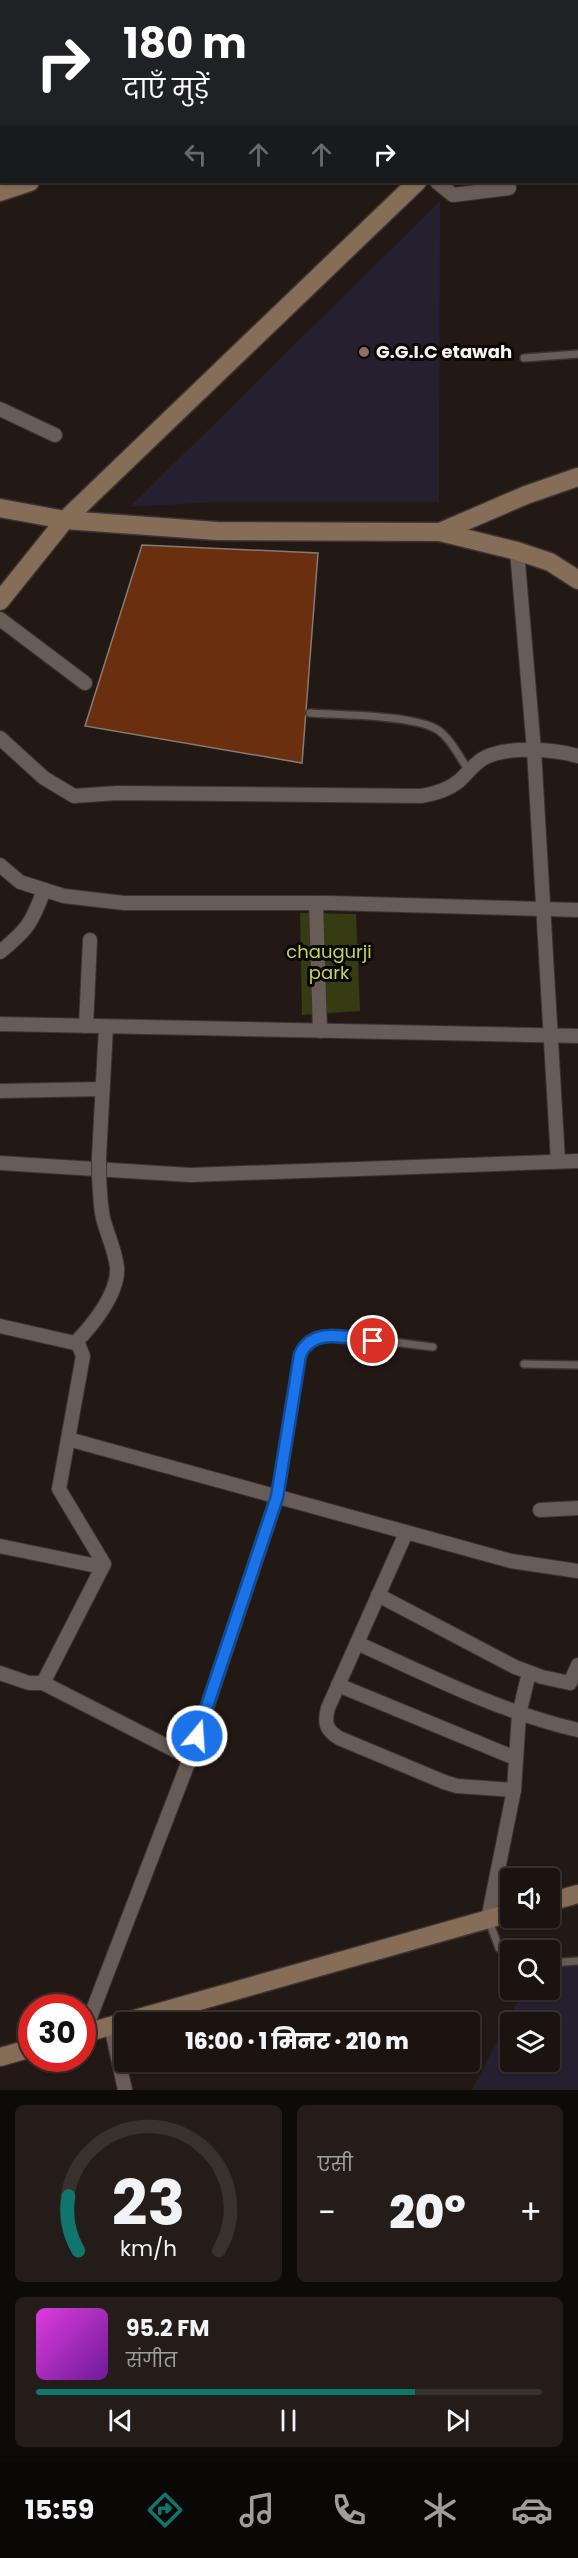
<!DOCTYPE html>
<html lang="hi">
<head>
<meta charset="utf-8">
<style>
  body { margin:0; font-family:Poppins,"Noto Sans Devanagari",sans-serif; background:#231c18; color:#f1f3f6; height:100vh; display:flex; flex-direction:column; font-size:22px; white-space:nowrap }
  * { box-sizing:border-box; margin:0 }
  p { font-size:20px; color:#9f9e9e }
  .icon { flex:none; width:33px; height:33px; fill:none; stroke:currentColor; stroke-width:2; stroke-linecap:round; stroke-linejoin:round }
  .map { position:relative; height:2090px; overflow:hidden }
  .panel { display:flex; flex-direction:column; gap:15px; padding:15px; background:#0e0a08; flex:1 }
  .panel>* { flex:none }
  .banner { position:absolute; left:0px; top:0px; width:579px; height:183px; box-shadow:0 2px 4px #0004,0 0 0 2px #38322f; background:#202124; color:#fff; overflow:hidden }
  .controls { position:absolute; left:500px; top:1868px; display:grid; gap:12px }
  .controls a { display:grid; place-items:center; width:60px; height:60px; border-radius:6px; background:#1a130f; box-shadow:0 2px 4px #0004,0 0 0 2px #38322f; font-size:30px }
  .speed { position:absolute; left:18px; top:1994px; display:flex; gap:12px; font-size:30px; font-weight:700; text-align:center }
  .speed>* { display:grid; place-content:center; width:78px; height:78px; border-radius:50%; background:#1a130f; box-shadow:0 2px 4px #0004,0 0 0 2px #38322f; line-height:1 }
  .speed .limit { border:9px solid #d22; background:#fff; color:#111 }
  .pin { position:absolute; display:grid; place-items:center; width:51px; height:51px; color:#fff; margin:-26px; border:3px solid #fff; border-radius:50%; box-shadow:0 2px 6px #0007 }
  .me { position:absolute; width:66px; margin:-33px; rotate:18deg; stroke-linejoin:round; filter:drop-shadow(0 0 4px #0008) }
  .turn { display:flex; align-items:center; gap:21px; height:126px; padding:0 24px; font-size:27px }
  .turn .icon { width:78px; height:78px; stroke-width:2.5 }
  .turn b { display:block; font-size:42px; line-height:51px }
  .lanes { display:flex; align-items:center; height:57px; padding:0 24px; background:#0003; justify-content:center; gap:30px; direction:ltr }
  .lanes .off { opacity:.35 }
  .big { font-size:45px; font-weight:800; line-height:1.1 }
  .panel .tile { flex:1; display:flex; flex-direction:column; justify-content:center; gap:9px; min-width:0; padding:0 21px; border-radius:9px; background:#231c18 }
  .panel .dial { align-items:center; gap:0 }
  .dial svg { height:156px; overflow:visible; fill:none; stroke:#38322f; stroke-width:7; stroke-linecap:round; text-anchor:middle }
  .dial text { fill:#f1f3f6; stroke:none }
  .song { display:flex; align-items:center; gap:18px }
  .cover { width:72px; height:72px; border-radius:9px; background:linear-gradient(135deg,hsl(300 70% 55%),hsl(280 70% 35%)) }
  .played { height:6px; border-radius:3px; background:linear-gradient(90deg,#0f766e 75%,#38322f 75%) }
  .keys { display:flex; justify-content:space-around; direction:ltr }
  .heat { display:flex; justify-content:space-between; align-items:center; font-size:33px; direction:ltr }
  .panel .tiles { flex:1; display:grid; gap:15px; grid-template-columns:1fr 1fr }
  .tile:last-child { grid-column:span 2 }
  .trip { position:absolute; left:114px; top:2012px; width:366px; height:60px; border-radius:6px; background:#1a130f; box-shadow:0 2px 4px #0004,0 0 0 2px #38322f; font-weight:800; line-height:60px; text-align:center }
  .tabs { display:flex; height:96px; justify-content:space-around; align-items:center; background:#0a0806; color:#9f9e9e }
  .tabs .icon { width:42px; height:42px }
  .tabs .active { color:#0f766e }
  .tabs b { font-size:27px; color:#f1f3f6 }
  .map>svg:first-child { display:block }
  .education { fill:#261f2f; fill-rule:evenodd }
  .green { fill:#363b11 }
  .building { fill:#692f0e; stroke:#877a74; stroke-width:1.5 }
  .lines { fill:none; stroke-linecap:round; stroke-linejoin:round }
  .lane-casing { stroke:#3b3432; stroke-width:10 }
  .street-casing { stroke:#3b3432; stroke-width:16 }
  .secondary-casing { stroke:#3b3432; stroke-width:21 }
  .lane { stroke:#685c56; stroke-width:7 }
  .street { stroke:#685c56; stroke-width:14 }
  .secondary { stroke:#856d57; stroke-width:18 }
  .street-bridge-casing { stroke:#3b3432; stroke-width:16; stroke-linecap:butt }
  .street-bridge { stroke:#685c56; stroke-width:14 }
  .route-casing { stroke:#114b97; stroke-width:15 }
  .route { stroke:#1a73e8; stroke-width:10 }
  .education-dot { fill:#8d6e63; stroke:#090604; stroke-width:2 }
  .labels { text-anchor:middle; stroke-width:6; stroke-linejoin:round; paint-order:stroke }
  .poi-label { font-size:18px; font-weight:bold; fill:#f9f2ee; stroke:#090604; text-anchor:start }
  .park-label { font-size:18px; fill:#c5d45a; stroke:#090604 }
</style>
</head>
<body>
<div class="map">
<svg width="578" height="2090" viewBox="0 0 578 2090">
  <rect width="100%" height="100%" fill="#231914"/>
  <g class="education">
    <polygon points="440,201 439,502 216,502 130,507"/>
    <path d="M578,1963V2090H472L524,1989H549V1969ZM510,2022H549V2061H510Z"/>
  </g>
  <polygon class="green" points="300,913 356,914 360,1011 302,1015"/>
  <polygon class="building" points="142,545 318,553 302,763 85,726"/>
  <g class="lines">
    <defs>
      <g id="lane">
        <polyline points="524,358 578,354"/>
        <path d="M310,713C340,715 415,715 438,730C451,739 460,758 469,771"/>
        <polyline points="524,1364 578,1365"/>
        <path d="M277,1497L300,1355C304,1347 306,1340 315,1337C329,1332 413,1345 433,1347"/>
        <polyline points="489,1921 499,1948 510,1956"/>
        <polyline points="549,1963 578,1961"/>
      </g>
      <g id="street">
        <polyline points="151,0 152,2"/>
        <polyline points="0,15 2,15"/>
        <polyline points="0,52 2,52"/>
        <polyline points="437,182 453,195 509,188"/>
        <polyline points="0,409 55,435"/>
        <polyline points="517,551 534,750 558,1161"/>
        <polyline points="0,619 85,683"/>
        <path d="M0,738L44,778L74,796L117,793L421,796C434,794 448,790 459,781C468,773 475,762 486,757C509,746 554,749 578,756"/>
        <polyline points="0,865 20,882 64,896 124,903 329,903 578,910"/>
        <polyline points="316,903 320,1031"/>
        <path d="M0,952C27,930 32,923 44,890"/>
        <polyline points="0,1024 578,1036"/>
        <polyline points="86,1026 90,940"/>
        <polyline points="0,1091 102,1089"/>
        <polyline points="99,1157 106,1027"/>
        <polyline points="0,1163 190,1175 578,1161"/>
        <polyline points="0,1326 75,1343 79,1346 83,1356 59,1489 104,1564 43,1683 190,1758"/>
        <path d="M75,1343C92,1326 119,1293 117,1267C115,1250 107,1234 103,1218C100,1204 100,1190 99,1176"/>
        <polyline points="68,1439 511,1561 578,1571"/>
        <polyline points="540,1510 578,1508"/>
        <path d="M406,1533L328,1708C324,1723 326,1730 339,1738L444,1782L457,1786L514,1790"/>
        <polyline points="0,1546 102,1567"/>
        <polyline points="378,1595 515,1667 542,1677 570,1683 578,1665"/>
        <path d="M357,1643C430,1676 500,1712 578,1730"/>
        <polyline points="0,1673 29,1683 43,1683"/>
        <polyline points="338,1685 515,1758"/>
        <polyline points="488,1919 514,1790 519,1714 529,1673"/>
        <polyline points="111,2026 125,2090"/>
        <polyline points="84,2033 190,1758 277,1497"/>
      </g>
      <g id="secondary">
        <polyline points="550,2 555,0"/>
        <polyline points="578,43 578,42"/>
        <polyline points="0,192 30,182"/>
        <polyline points="0,508 65,520 217,531 440,532 517,551 550,562 578,580"/>
        <polyline points="440,532 526,495 578,477"/>
        <polyline points="0,601 65,520 417,182"/>
        <polyline points="549,1902 578,1894"/>
        <polyline points="82,2034 510,1913"/>
        <polyline points="0,2057 32,2048"/>
      </g>
    </defs>
    <use href="#lane" class="lane-casing"/>
    <use href="#street" class="street-casing"/>
    <use href="#secondary" class="secondary-casing"/>
    <use href="#lane" class="lane"/>
    <use href="#street" class="street"/>
    <use href="#secondary" class="secondary"/>
    <defs>
      <polyline id="street-bridge" points="99,1157 99,1176"/>
    </defs>
    <use href="#street-bridge" class="street-bridge-casing"/>
    <use href="#street-bridge" class="street-bridge"/>
  </g>
  <g class="lines">
    <defs>
      <path id="route" d="M197,1736L277,1497L300,1355C312,1326 347,1338 373,1341"/>
    </defs>
    <use href="#route" class="route-casing"/>
    <use href="#route" class="route"/>
  </g>
  <circle class="education-dot" cx="364" cy="352" r="6"/>
  <g class="labels">
    <g class="poi-label">
      <text x="376" y="358">G.G.I.C etawah</text>
    </g>
    <g class="park-label">
      <text x="329" y="958">chaugurji<tspan x="329" dy="21">park</tspan></text>
    </g>
  </g>
</svg>
<div class="controls">
<a><svg class="icon" aria-label="sound" viewBox="0 0 24 24"><path d="M4 9h4l5-4v14l-5-4H4zM17 9q2 3 0 6"/></svg></a>
<a><svg class="icon" aria-label="search" viewBox="0 0 24 24"><circle cx="10" cy="10" r="6"/><path d="M15 15l6 6"/></svg></a>
<a><svg class="icon" aria-label="layers" viewBox="0 0 24 24"><path d="M12 4l9 5-9 5-9-5zM3 14l9 5 9-5"/></svg></a>
</div>
<div class="speed"><div class="limit">30</div></div>
<div class="pin" style="left:373px;top:1341px;background:#d93025"><svg class="icon" aria-label="arrive" viewBox="0 0 24 24"><path d="M6 21V4h12l-3 4 3 4H6"/></svg></div>
<svg class="me" style="left:197px;top:1736px" viewBox="-20 -20 40 40"><circle r="17" fill="#1a73e8" stroke="#fff" stroke-width="3"/><path d="M0-11L8 9 0 5-8 9z" fill="#fff"/></svg>
<div class="trip">16:00 · 1 मिनट · 210 m</div>
<div class="banner">
<div class="turn"><svg class="icon" aria-label="right" viewBox="0 0 24 24"><path d="M7 20v-9h11M14 6l5 5-5 5"/></svg><div><b>180 m</b>दाएँ मुड़ें</div></div>
<div class="lanes"><svg class="icon off" aria-label="left" viewBox="0 0 24 24"><path d="M17 20v-9H6M10 6l-5 5 5 5"/></svg><svg class="icon off" aria-label="ahead" viewBox="0 0 24 24"><path d="M12 20V5M6 11l6-6 6 6"/></svg><svg class="icon off" aria-label="ahead" viewBox="0 0 24 24"><path d="M12 20V5M6 11l6-6 6 6"/></svg><svg class="icon" aria-label="right" viewBox="0 0 24 24"><path d="M7 20v-9h11M14 6l5 5-5 5"/></svg></div>
</div>
</div>
<section class="panel">
<div class="tiles">
<div class="tile dial"><svg viewBox="0 0 100 80">
<path d="M14 69A42 42 0 1 1 86 69"/>
<path d="M14 69A42 42 0 0 1 9 41" stroke="#0f766e"/>
<text x="50" y="56" font-size="32" font-weight="700">23</text>
<text x="50" y="72" font-size="11">km/h</text>
</svg></div>
<div class="tile"><p>एसी</p>
<div class="heat"><a>−</a><b class="big">20°</b><a>+</a></div>
</div>
<div class="tile">
<div class="song"><i class="cover"></i><div><b>95.2 FM</b><p>संगीत</p></div></div>
<div class="played"></div>
<div class="keys"><svg class="icon" aria-label="previous" viewBox="0 0 24 24"><path d="M18 5L8 12l10 7zM5 5v14"/></svg><svg class="icon" aria-label="pause" viewBox="0 0 24 24"><path d="M8 5v14M16 5v14"/></svg><svg class="icon" aria-label="next" viewBox="0 0 24 24"><path d="M6 5l10 7-10 7zM19 5v14"/></svg></div>
</div>
</div>
</section>
<nav class="tabs">
<b>15:59</b>
<svg class="icon active" aria-label="directions" viewBox="0 0 24 24"><path d="M12 3l9 9-9 9-9-9zM9 14v-3h6M13 9l2 2-2 2"/></svg>
<svg class="icon" aria-label="music" viewBox="0 0 24 24"><path d="M9 18V5l10-2v13"/><circle cx="6" cy="18" r="3"/><circle cx="16" cy="16" r="3"/></svg>
<svg class="icon" aria-label="phone" viewBox="0 0 24 24"><path d="M5 4h4l2 5-3 2q2 4 5 5l2-3 5 2v4C11 20 4 13 5 4z"/></svg>
<svg class="icon" aria-label="climate" viewBox="0 0 24 24"><path d="M12 3v18M4 7l16 10M4 17L20 7"/></svg>
<svg class="icon" aria-label="car" viewBox="0 0 24 24"><path d="M5 17H2v-5l4-1 3-4h7l3 4 3 1v5h-3M9 17h6M6 11h13"/><circle cx="7" cy="17" r="2"/><circle cx="17" cy="17" r="2"/></svg>
</nav>
</body>
</html>
